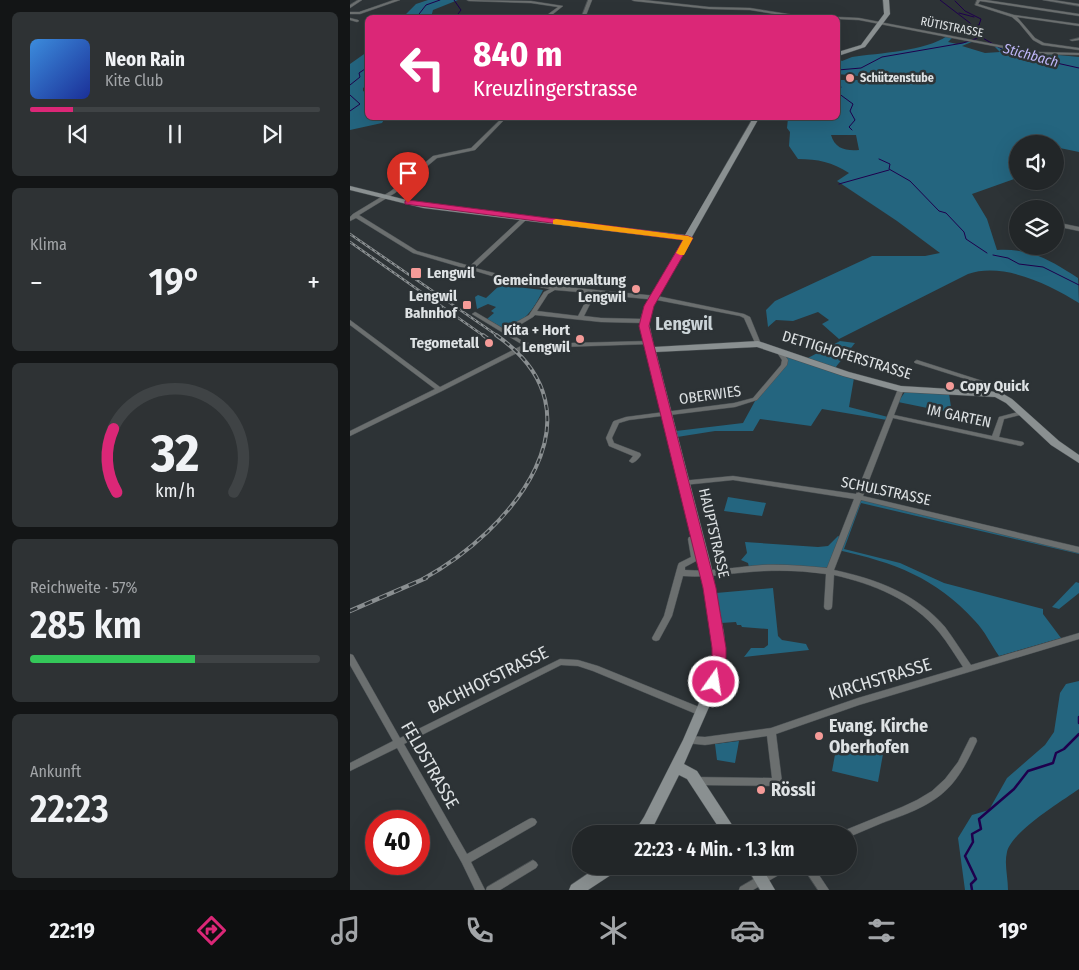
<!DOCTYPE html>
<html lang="de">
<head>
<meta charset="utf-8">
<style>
  body { margin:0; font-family:"Fira Sans Condensed",sans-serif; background:#2e3234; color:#f1f3f6; height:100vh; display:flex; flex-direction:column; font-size:19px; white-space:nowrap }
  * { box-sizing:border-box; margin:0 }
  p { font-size:16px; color:#a2a5a8 }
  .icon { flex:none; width:28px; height:28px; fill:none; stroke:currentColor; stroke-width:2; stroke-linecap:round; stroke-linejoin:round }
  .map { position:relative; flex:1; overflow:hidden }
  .sheet { display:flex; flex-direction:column; gap:12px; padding:12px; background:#131516; width:350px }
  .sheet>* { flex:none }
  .banner { position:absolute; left:15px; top:15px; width:475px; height:105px; border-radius:8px; box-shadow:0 5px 20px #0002,0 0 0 1px #3f4345; background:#db2777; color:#fff; overflow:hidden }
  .fabs { position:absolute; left:659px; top:135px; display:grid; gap:10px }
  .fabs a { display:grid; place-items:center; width:55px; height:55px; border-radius:50%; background:#222628; box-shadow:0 5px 20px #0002,0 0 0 1px #3f4345; font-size:25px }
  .speed { position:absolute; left:15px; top:810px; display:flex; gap:10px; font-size:25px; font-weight:700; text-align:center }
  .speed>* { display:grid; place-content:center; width:65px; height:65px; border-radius:50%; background:#222628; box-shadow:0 5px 20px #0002,0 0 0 1px #3f4345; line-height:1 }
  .speed .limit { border:8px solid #d22; background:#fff; color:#111 }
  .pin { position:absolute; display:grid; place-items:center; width:42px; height:42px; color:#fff; margin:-51px -21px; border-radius:50% 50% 50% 0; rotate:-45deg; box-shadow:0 0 5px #0007 }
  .pin .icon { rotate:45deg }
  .me { position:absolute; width:55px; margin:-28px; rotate:13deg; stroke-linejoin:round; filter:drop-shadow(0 0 4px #0008) }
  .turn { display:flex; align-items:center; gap:18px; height:105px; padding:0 25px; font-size:22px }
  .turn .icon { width:65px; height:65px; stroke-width:2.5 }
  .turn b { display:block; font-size:35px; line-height:42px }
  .big { font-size:38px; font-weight:600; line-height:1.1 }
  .sheet .card { flex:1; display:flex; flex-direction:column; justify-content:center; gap:8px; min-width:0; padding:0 18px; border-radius:8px; background:#2e3234 }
  .sheet .dial { align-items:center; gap:0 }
  .dial svg { height:130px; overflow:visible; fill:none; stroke:#3f4345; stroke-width:7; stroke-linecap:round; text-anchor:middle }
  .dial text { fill:#f1f3f6; stroke:none }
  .song { display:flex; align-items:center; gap:15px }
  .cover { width:60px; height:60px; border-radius:8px; background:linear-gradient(135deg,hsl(210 70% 55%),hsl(230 70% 35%)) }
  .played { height:5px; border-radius:2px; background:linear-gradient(90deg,#db2777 15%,#3f4345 15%) }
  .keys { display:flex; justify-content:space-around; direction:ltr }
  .heat { display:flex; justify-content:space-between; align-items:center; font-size:28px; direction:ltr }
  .charge { height:8px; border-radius:4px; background:linear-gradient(90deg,#34c759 57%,#3f4345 0) }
  .trip { position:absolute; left:222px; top:825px; width:285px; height:50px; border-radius:25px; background:#222628; box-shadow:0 5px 20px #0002,0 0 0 1px #3f4345; font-weight:600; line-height:50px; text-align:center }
  .menu { display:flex; height:80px; justify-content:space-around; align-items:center; background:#0e0f10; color:#a2a5a8 }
  .menu .icon { width:35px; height:35px }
  .menu .on { color:#db2777 }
  .menu b { font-size:22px; color:#f1f3f6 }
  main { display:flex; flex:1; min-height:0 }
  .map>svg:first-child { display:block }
  .green { fill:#24657f; fill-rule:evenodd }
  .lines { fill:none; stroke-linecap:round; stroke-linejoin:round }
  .stream-far1 { stroke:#1e004d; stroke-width:1 }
  .stream { stroke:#1e004d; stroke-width:2.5 }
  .street-casing { stroke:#494f52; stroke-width:1 }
  .secondary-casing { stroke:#494f52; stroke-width:1 }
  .street { fill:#6b6f6f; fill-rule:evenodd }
  .secondary { fill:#8a9091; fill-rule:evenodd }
  .rail-far2-casing { stroke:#8a8f91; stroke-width:2.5 }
  .rail-far1-casing { stroke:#8a8f91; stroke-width:4 }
  .rail-casing { stroke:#8a8f91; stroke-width:4.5 }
  .rail-far2 { stroke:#2d3336; stroke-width:1; stroke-dasharray:3; stroke-linecap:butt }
  .rail-far1 { stroke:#2d3336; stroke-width:2; stroke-dasharray:5.5; stroke-linecap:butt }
  .rail { stroke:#2d3336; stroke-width:2.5; stroke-dasharray:8; stroke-linecap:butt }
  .route { fill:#db2777; stroke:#8e194d }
  .slow { fill:#f59e0b }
  .poi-dot { fill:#f59b98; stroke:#2d3336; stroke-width:2 }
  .labels { text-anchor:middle; stroke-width:5; stroke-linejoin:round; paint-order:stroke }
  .far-street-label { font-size:12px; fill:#dee2e4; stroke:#2d3336 }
  .far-poi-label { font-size:12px; font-weight:bold; fill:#dee2e4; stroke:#2d3336; text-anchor:start }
  .far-water-label { font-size:14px; font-style:italic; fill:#c1b8fb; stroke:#2d3336 }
  .poi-label { font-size:15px; font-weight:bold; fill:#dee2e4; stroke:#2d3336; text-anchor:end }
  .street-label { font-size:15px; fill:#dee2e4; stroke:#2d3336 }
  .quarter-label { font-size:18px; font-weight:bold; fill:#cad3d7; stroke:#2d3336 }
  .near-street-label { font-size:18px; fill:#dee2e4; stroke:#2d3336 }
  .near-poi-label { font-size:18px; font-weight:bold; fill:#dee2e4; stroke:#2d3336; text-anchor:start }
</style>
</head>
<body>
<main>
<section class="sheet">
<div class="card">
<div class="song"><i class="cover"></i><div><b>Neon Rain</b><p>Kite Club</p></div></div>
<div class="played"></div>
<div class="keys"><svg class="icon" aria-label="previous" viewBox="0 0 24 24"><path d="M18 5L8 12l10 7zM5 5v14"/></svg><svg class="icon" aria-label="pause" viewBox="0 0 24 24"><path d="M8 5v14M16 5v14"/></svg><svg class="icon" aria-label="next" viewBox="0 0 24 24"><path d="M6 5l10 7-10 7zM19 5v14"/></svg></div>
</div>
<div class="card"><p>Klima</p>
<div class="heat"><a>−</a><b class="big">19°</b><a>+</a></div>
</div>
<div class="card dial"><svg viewBox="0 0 100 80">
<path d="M14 69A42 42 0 1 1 86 69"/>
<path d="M14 69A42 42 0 0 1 12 30" stroke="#db2777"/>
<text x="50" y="56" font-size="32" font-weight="700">32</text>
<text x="50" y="72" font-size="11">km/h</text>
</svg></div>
<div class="card"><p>Reichweite · 57%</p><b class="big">285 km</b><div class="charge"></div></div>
<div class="card"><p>Ankunft</p><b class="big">22:23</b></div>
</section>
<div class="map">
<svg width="729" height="890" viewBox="0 0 729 890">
  <rect width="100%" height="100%" fill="#2d3336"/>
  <g class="green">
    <polygon points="78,0 108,0 83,10 81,17 53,17 66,4"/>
    <path d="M597,36L602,38L598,42L607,44L624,41L612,46L635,53L650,52L645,47L647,46L672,54L678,52L729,57V152L705,147V144H668L667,178L622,194L637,219L647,250C681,248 700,260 728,278L729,303C699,284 653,262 618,274L489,339L472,324L479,320L468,312L443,321L426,320L418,327L416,310L425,301L522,256H575L590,253L547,221L487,181L499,173C482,162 468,159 448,159L439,146L440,132L437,128L438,118H488V80H517L518,77L488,74V59L492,61L502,57C529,53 576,51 597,36ZM481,135H506L509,150C496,151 485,149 481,135Z"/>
    <polygon points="17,52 17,85 13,88 13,91 17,93 18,118 35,118 32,123 0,130 0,64"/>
    <path d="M150,285L193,290C185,307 174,325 153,328L137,319L144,313L141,311L146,307L138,304L127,309L125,297L128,295L136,298Z"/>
    <polygon points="490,341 505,343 485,368 458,358"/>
    <polygon points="434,356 504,378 499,407 538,417 537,420 472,409 461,426 410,419 403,431 365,431 327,437 326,431 393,423 405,401 435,366"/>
    <polygon points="555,392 599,394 602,413 548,402"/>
    <polygon points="378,497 416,503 412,516 374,511"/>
    <path d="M513,500L729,551V554L511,503L494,549L550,563L594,583L693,609V614L711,638L649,656C641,645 635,631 625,621C585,577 545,563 488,550L508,501Z"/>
    <polygon points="488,536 490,537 478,567 475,569 399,567 398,563 391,560 397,553 395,542 468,547 478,546"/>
    <polygon points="726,582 729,583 729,593 709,609 702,607"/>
    <polygon points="423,588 428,636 432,640 456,644 459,650 394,657 401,648 414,648 418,645 418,629 392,627 391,625 387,625 386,622 371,623 366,593"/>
    <path d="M729,681V789C712,801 661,832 657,852C654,864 658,877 658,890H615L608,838L622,815L639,810L657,778L695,745L704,732L710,693L716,684Z"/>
    <polygon points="389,741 385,763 367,760 365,744"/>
    <polygon points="487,744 533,754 528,782 482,771"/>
  </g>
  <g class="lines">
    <g class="stream-far1">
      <polyline points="104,0 111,10 105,18"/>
      <polyline points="590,0 620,23 631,37 657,52 729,68"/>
      <polyline points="605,1 615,11 631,19 629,25 623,26"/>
      <polyline points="609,13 624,17"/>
      <polyline points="66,18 76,5 90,0"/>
      <polyline points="488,70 511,68 532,57 613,43 631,37"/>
      <polyline points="488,83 491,87 488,93 503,104 500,111 505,120 499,127 502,130"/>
      <polyline points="0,85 10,77 9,73 18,67"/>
      <polyline points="0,95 10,104 0,111"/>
      <polyline points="529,159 540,164 539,169 560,181 589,211 596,213 614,232 616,239 637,253"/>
      <polyline points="489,184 539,170"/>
      <polyline points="643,255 658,258 669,264 693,267 729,285"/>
    </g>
    <g class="stream">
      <polyline points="729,717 729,723"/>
      <polyline points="622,890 621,884 626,879 615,856 623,842 622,834 631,829 629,819 664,789 678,771 703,763 706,753 714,749 729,734"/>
    </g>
    <defs>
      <g id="street">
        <polygon points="8,0 12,0 0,8 0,5"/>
        <polygon points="44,0 50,0 10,14 0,14 0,12 9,12"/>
        <polygon points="117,0 181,1 213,6 198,18 193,18 208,7 181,3 119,1"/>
        <polygon points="238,0 242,0 235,18 231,18"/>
        <polygon points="282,0 294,0 359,7 400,8 444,15 472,18 444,17 400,10 359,9 284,1"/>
        <polygon points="627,0 636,0 729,14 729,16 630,1 628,4 664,15 729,24 729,26 667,17 685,38 694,43 729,48 729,50 692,45 683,40 669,23 662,17 625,5"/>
        <polygon points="693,0 703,0 729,4 729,6"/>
        <polygon points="488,17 509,18 685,52 729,53 729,55 685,54 509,20 488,19 486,18"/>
        <polygon points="0,18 8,20 9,21 7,22 0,20"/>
        <polygon points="729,38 729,40 722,41 720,40"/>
        <path d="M152,118H156L125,150L87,158L45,193L9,215L67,251L120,266L173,217H177V219L125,268L163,278L206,286L307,296L394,314L400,317L411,344L410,345H406L394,318L390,316L307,300L245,294L234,316L251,318L294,319L297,321L294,323L251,322L185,315L183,317L158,332L174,342L182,344L298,341L301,343L300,344L182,348L179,347L92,391L0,436V431L85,389L0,325V320L90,387L173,345L122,314L125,312L127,313L154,329L179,315L194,292L200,289L162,282L122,270H118L117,269L63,253L6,218L0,221V217L3,214L41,191L83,156L121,148ZM205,290L240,293L228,316L187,311L198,294Z"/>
        <polygon points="705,222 729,227 729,231 705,226"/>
        <path d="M432,350L435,352L434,354L438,360L437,365L407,400L385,407L279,420L269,423L262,438L264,443L290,453L291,455C289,458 286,462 282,463L279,461L283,456L259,446L256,438L263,422L264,421L276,417L384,403L403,398L431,365L432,360L428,354L430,351Z"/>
        <polygon points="567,360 645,385 650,389 650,394 647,396 645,395 644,390 641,387 565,363 564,362 565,361"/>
        <path d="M551,387L554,389L544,415L642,436L649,417L672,411L674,412L675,413L674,414L654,419L649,437L673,442L674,444L671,446L543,418L513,496L729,547V553L511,500L484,570C526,579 567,594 595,627C604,639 612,652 621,665L729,633V639L509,705L426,734L432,782L430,785L427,786L346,785L343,784L341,781L343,778L346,777L422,778L417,736L355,745L336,743L335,740L336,737L339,736L355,737L421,728L508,698L613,667C605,655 598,643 589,632C562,599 523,584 484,575L482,607L481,609L478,610L475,609L474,607L476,574C455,571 435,570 414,571C387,572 360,578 333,576L322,616L309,640L306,641L303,640L302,638L314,616L328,565L329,563L341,557L338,539L339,537H345L346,539L349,558L348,560L335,567V570C360,572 386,567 412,565C434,564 455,566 477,568L504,499L383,480L334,485H331L330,483L331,481L383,476L506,494L548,389Z"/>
        <polygon points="0,654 3,655 50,738 210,659 228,660 248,666 354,709 355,712 354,715 351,716 243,671 228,666 211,665 54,744 117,854 179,819 182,818 185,819 187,822 185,825 121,862 135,890 125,890 112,863 47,748 0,771 0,763 43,741 0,665"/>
        <path d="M623,737L626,738L627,741C620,756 613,771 602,784C584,805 557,814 532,823C521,828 510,832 499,837V834H491L493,831L552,807L567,800L582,791L595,779L608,762L620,738Z"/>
        <polygon points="183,860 186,862 188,865 186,868 150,890 136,890 137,887"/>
        <polygon points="426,866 441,866 439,869 403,890 389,890 390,887"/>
        <polygon points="452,866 463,866 479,890 468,890"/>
      </g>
      <g id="secondary">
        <polygon points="533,0 539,0 540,14 515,47 488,56 488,52 511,45 534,14"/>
        <polygon points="403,118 409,118 303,306 299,323 304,347 408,341 499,372 551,386 650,392 662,399 709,441 729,455 729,463 701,445 656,403 645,397 551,392 493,376 407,347 306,352 361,565 374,634 375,658 370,682 334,764 347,771 388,834 373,834 337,779 329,775 304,825 298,834 283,834 294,817 333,740 358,682 363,658 362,634 349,565 290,328 291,317 295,306 333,240 73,208 0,190 0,186 73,204 335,235"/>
        <polygon points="249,866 269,866 267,871 238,890 219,890 221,885"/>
        <polygon points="396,866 411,866 425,890 410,890"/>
      </g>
    </defs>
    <use href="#street" class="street-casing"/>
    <use href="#secondary" class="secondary-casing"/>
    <use href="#street" class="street"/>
    <use href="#secondary" class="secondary"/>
    <defs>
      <g id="rail-far2">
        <polyline points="0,234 148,336"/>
        <polyline points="0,242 134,336"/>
      </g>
      <g id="rail-far1">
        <polyline points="133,335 141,341"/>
        <path d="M73,579C161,531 260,414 146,335"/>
      </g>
      <polyline id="rail" points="0,611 76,578"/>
    </defs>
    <use href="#rail-far2" class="rail-far2-casing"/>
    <use href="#rail-far1" class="rail-far1-casing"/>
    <use href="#rail" class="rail-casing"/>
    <use href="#rail-far2" class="rail-far2"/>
    <use href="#rail-far1" class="rail-far1"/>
    <use href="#rail" class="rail"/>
  </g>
  <polygon class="route" points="58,200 338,236 343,238 304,306 299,326 366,588 376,648 376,662 369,686 358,686 356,682 362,662 362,648 353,588 289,326 294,306 333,240 55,204 55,201"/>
  <polygon class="slow" points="206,219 338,236 343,238 334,255 330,255 326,253 333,240 203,224 203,220"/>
  <g class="poi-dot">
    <circle cx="500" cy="78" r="5"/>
    <rect x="60" y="267" width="12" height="12" rx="2.5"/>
    <circle cx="286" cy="289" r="5"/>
    <rect x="112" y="300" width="10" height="10" rx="2.5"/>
    <circle cx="230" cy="339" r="5"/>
    <circle cx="139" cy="343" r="5"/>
    <circle cx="600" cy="386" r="5"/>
    <circle cx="469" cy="736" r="5"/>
    <circle cx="411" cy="790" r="5"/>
  </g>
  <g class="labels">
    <g class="far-street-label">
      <text transform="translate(602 27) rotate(11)" y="4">RÜTISTRASSE</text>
    </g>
    <g class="far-poi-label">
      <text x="510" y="82">Schützenstube</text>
    </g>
    <g class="far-water-label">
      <text transform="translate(681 55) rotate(15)" y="5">Stichbach</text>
    </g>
    <g class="poi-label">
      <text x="77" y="278" text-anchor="start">Lengwil</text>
      <text x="276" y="285">Gemeindeverwaltung<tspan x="276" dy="17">Lengwil</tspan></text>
      <text x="107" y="301">Lengwil<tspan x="107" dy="17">Bahnhof</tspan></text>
      <text x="220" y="335">Kita + Hort<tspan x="220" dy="17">Lengwil</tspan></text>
      <text x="129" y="348">Tegometall</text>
      <text x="610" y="391" text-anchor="start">Copy Quick</text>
    </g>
    <g class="street-label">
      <text transform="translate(497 355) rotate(17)" y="5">DETTIGHOFERSTRASSE</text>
      <text transform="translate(360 395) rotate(-8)" y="5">OBERWIES</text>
      <text transform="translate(609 416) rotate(12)" y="5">IM GARTEN</text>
      <text transform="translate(536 491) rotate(12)" y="5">SCHULSTRASSE</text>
      <text transform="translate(364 533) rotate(77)" y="5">HAUPTSTRASSE</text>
    </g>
    <g class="quarter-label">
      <text x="334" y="330">Lengwil</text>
    </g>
    <g class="near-street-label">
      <text transform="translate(530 679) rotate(-17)" y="6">KIRCHSTRASSE</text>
      <text transform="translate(138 680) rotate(-26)" y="6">BACHHOFSTRASSE</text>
      <text transform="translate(80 765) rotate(60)" y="6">FELDSTRASSE</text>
    </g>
    <g class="near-poi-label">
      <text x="479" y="732">Evang. Kirche<tspan x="479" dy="21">Oberhofen</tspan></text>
      <text x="421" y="796">Rössli</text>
    </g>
  </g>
</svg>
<div class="fabs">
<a><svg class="icon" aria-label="sound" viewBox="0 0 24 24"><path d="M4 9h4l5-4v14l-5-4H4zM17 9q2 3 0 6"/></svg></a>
<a><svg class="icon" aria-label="layers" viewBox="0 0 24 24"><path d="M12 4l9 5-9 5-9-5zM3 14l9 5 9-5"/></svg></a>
</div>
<div class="speed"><div class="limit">40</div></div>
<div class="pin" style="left:58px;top:203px;background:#d93025"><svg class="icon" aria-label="arrive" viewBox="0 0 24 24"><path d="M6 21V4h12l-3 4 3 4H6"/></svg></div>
<svg class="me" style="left:364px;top:682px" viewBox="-20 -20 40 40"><circle r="17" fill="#db2777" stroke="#fff" stroke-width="3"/><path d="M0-11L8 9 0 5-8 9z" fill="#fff"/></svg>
<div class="trip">22:23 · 4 Min. · 1.3 km</div>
<div class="banner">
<div class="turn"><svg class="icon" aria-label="left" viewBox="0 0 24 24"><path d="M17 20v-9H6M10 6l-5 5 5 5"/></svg><div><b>840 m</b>Kreuzlingerstrasse</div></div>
</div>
</div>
</main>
<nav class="menu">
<b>22:19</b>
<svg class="icon on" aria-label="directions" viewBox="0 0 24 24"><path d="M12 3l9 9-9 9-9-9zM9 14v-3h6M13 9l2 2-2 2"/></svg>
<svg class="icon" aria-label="music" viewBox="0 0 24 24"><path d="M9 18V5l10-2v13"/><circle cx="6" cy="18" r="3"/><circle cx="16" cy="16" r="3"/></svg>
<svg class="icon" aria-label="phone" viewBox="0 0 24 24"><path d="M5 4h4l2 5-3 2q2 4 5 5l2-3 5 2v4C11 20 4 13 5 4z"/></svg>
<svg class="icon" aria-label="climate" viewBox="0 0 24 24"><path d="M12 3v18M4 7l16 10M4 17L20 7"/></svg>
<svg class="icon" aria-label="car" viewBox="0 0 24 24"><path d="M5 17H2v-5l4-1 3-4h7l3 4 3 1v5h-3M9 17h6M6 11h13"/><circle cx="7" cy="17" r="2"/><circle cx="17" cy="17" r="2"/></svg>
<svg class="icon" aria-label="filters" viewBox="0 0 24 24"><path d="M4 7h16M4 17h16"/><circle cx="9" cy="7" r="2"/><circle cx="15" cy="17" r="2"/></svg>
<b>19°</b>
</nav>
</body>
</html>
